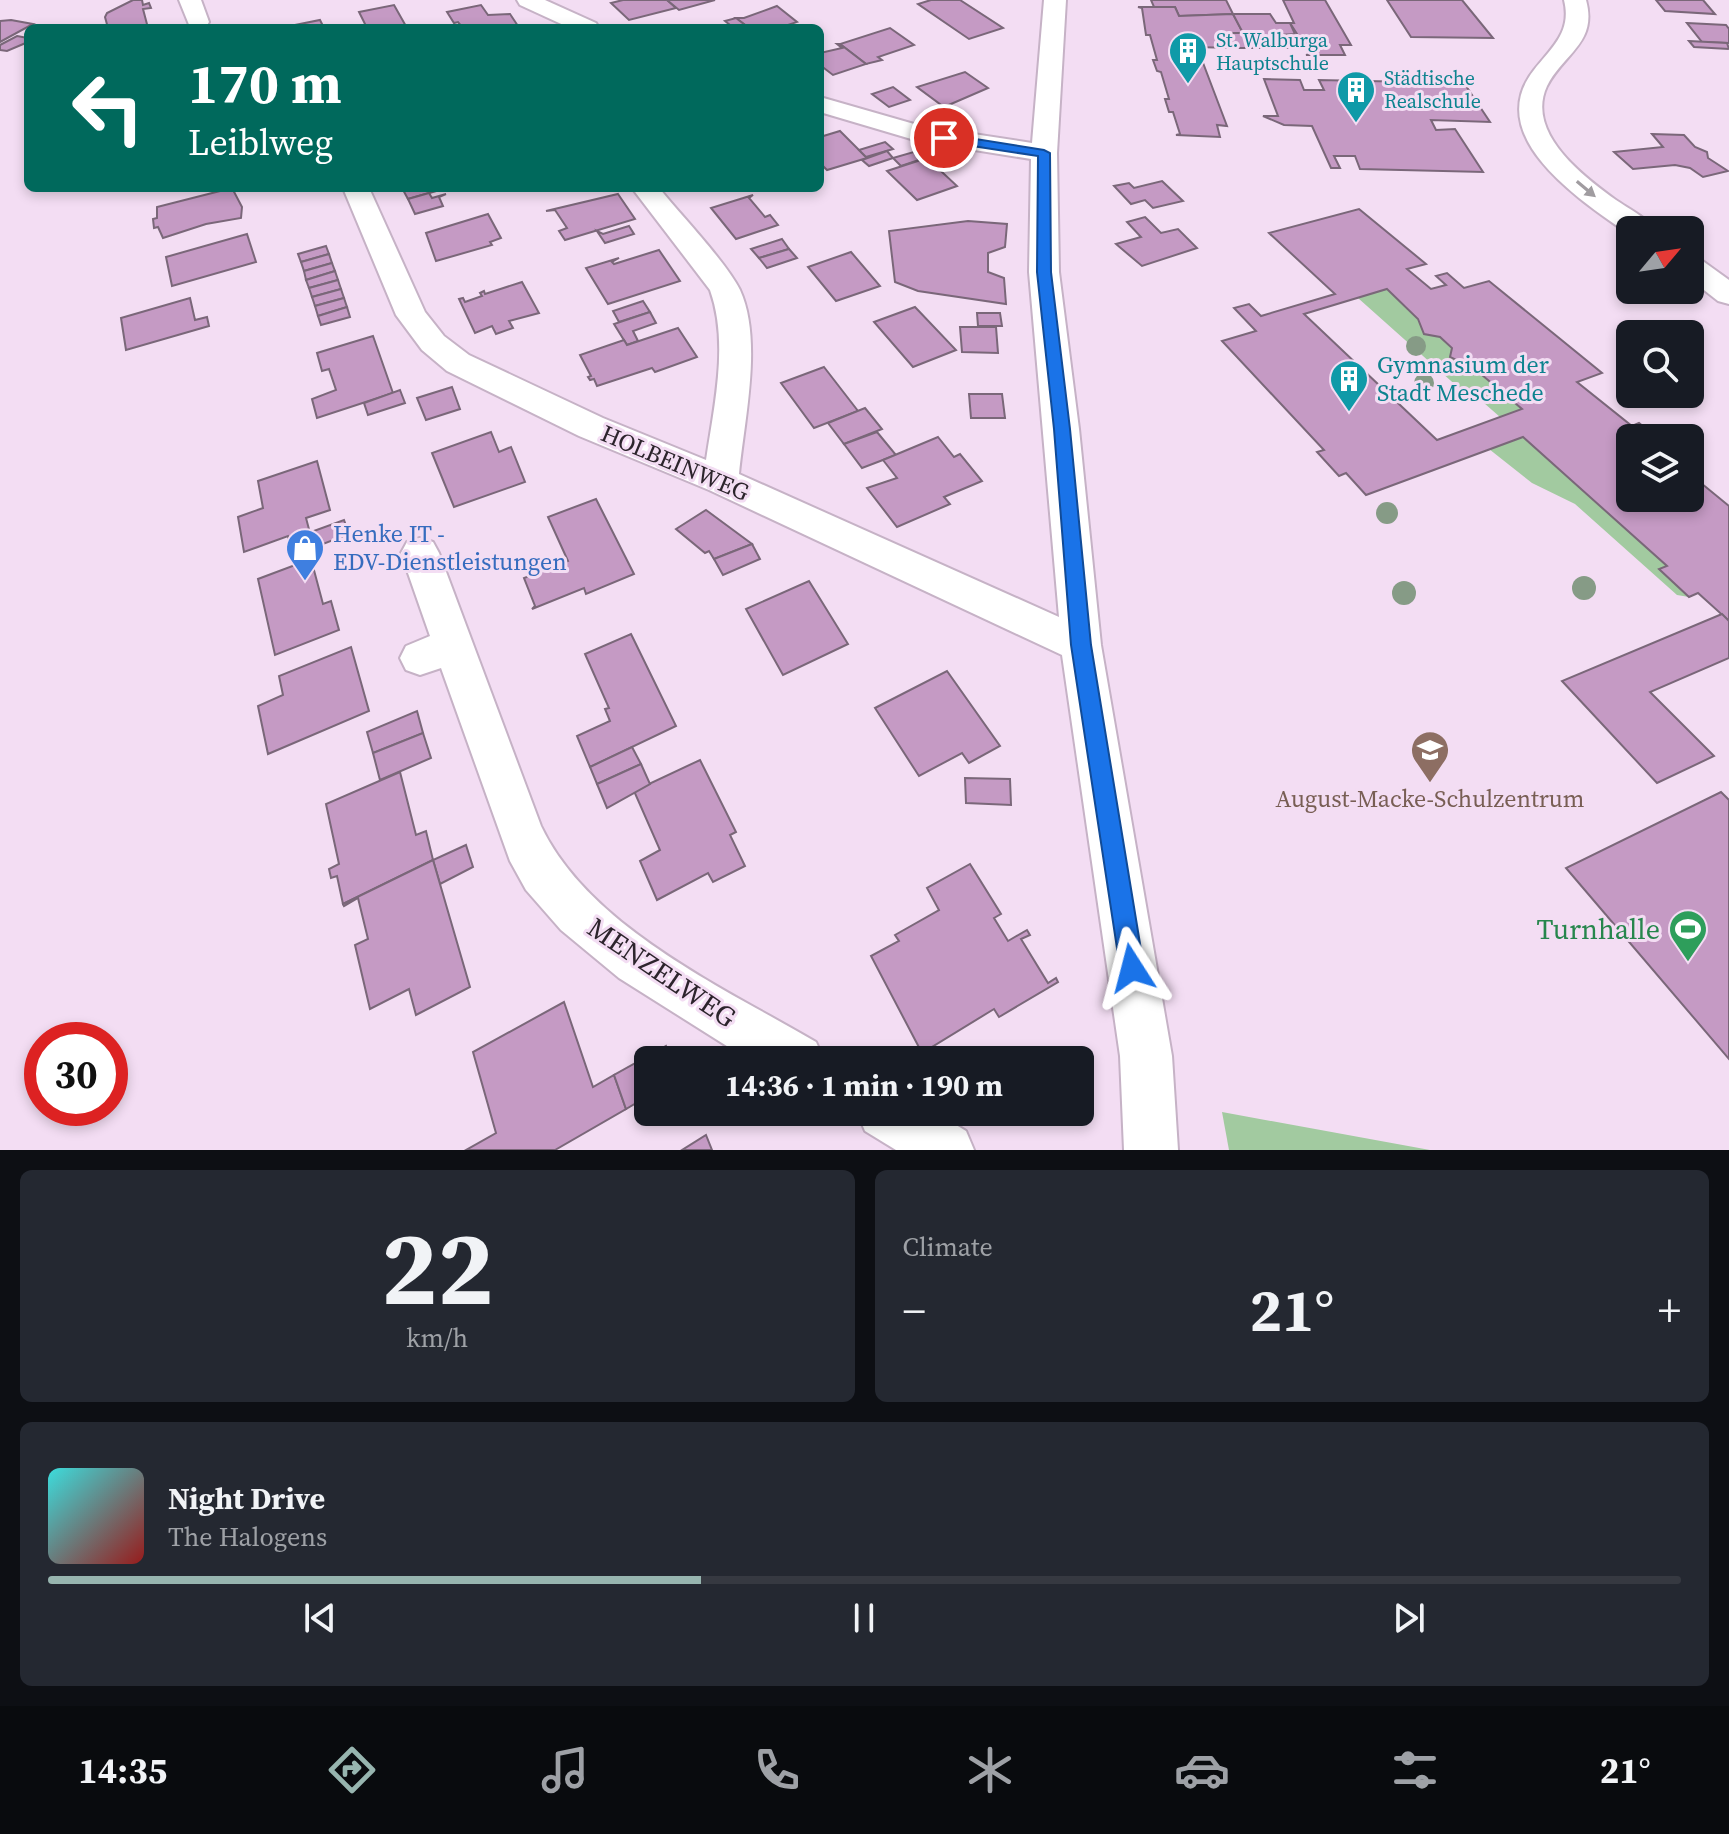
<!DOCTYPE html>
<html lang="en">
<head>
<meta charset="utf-8">
<style>
  body { margin:0; font-family:"Source Serif 4",serif; background:#242831; color:#f1f3f6; height:100vh; display:flex; flex-direction:column; font-size:30px; white-space:nowrap }
  * { box-sizing:border-box; margin:0 }
  p { font-size:26px; color:#9ea1a6 }
  .icon { flex:none; width:44px; height:44px; fill:none; stroke:currentColor; stroke-width:2; stroke-linecap:round; stroke-linejoin:round }
  .map { position:relative; height:1150px; overflow:hidden }
  .side { display:flex; flex-direction:column; gap:20px; padding:20px; background:#0d0f14; flex:1 }
  .side>* { flex:none }
  .banner { position:absolute; left:24px; top:24px; width:800px; height:168px; border-radius:12px; box-shadow:0 4px 12px #0003; background:#00695c; color:#fff; overflow:hidden }
  .needle { width:52px; rotate:61deg }
  .fabs { position:absolute; left:1616px; top:216px; display:grid; gap:16px }
  .fabs a { display:grid; place-items:center; width:88px; height:88px; border-radius:12px; background:#171b24; box-shadow:0 4px 12px #0003; font-size:40px }
  .speed { position:absolute; left:24px; top:1022px; display:flex; gap:16px; font-size:40px; font-weight:700; text-align:center }
  .speed>* { display:grid; place-content:center; width:104px; height:104px; border-radius:50%; background:#171b24; box-shadow:0 4px 12px #0003; line-height:1 }
  .speed .limit { border:12px solid #d22; background:#fff; color:#111 }
  .pin { position:absolute; display:grid; place-items:center; width:68px; height:68px; color:#fff; margin:-34px; border:4px solid #fff; border-radius:50%; box-shadow:0 2px 8px #0007 }
  .me { position:absolute; width:88px; margin:-44px; rotate:351deg; stroke-linejoin:round; filter:drop-shadow(0 0 6px #0008) }
  .turn { display:flex; align-items:center; gap:28px; height:168px; padding:0 32px; font-size:36px }
  .turn .icon { width:104px; height:104px; stroke-width:2.5 }
  .turn b { display:block; font-size:56px; line-height:68px }
  .big { font-size:60px; font-weight:700; line-height:1.1 }
  .side .card { flex:1; display:flex; flex-direction:column; justify-content:center; gap:12px; min-width:0; padding:0 28px; border-radius:12px; background:#242831 }
  .side .dial { align-items:center; gap:0 }
  .dial b { font-size:104px; line-height:1 }
  .song { display:flex; align-items:center; gap:24px }
  .cover { width:96px; height:96px; border-radius:12px; background:linear-gradient(135deg,hsl(180 70% 55%),hsl(0 70% 35%)) }
  .played { height:8px; border-radius:4px; background:linear-gradient(90deg,#97b5af 40%,#363941 40%) }
  .keys { display:flex; justify-content:space-around; direction:ltr }
  .heat { display:flex; justify-content:space-between; align-items:center; font-size:44px; direction:ltr }
  .side .tiles { flex:1; display:grid; gap:20px; grid-template-columns:1fr 1fr }
  .card:last-child { grid-column:span 2 }
  .trip { position:absolute; left:634px; top:1046px; width:460px; height:80px; border-radius:12px; background:#171b24; box-shadow:0 4px 12px #0003; font-weight:700; line-height:80px; text-align:center }
  .tab-bar { display:flex; height:128px; justify-content:space-around; align-items:center; background:#090b0e; color:#9ea1a6 }
  .tab-bar .icon { width:56px; height:56px }
  .tab-bar .selected { color:#97b5af }
  .tab-bar b { font-size:36px; color:#f1f3f6 }
  .map>svg:first-child { display:block }
  .green { fill:#a2caa0 }
  .building { fill:#c59ac4; stroke:#7a6779; stroke-width:2; fill-rule:evenodd }
  .lines { fill:none; stroke-linecap:round; stroke-linejoin:round }
  .minor-casing { stroke:#c6b2c6; stroke-width:4 }
  .minor { fill:#fff; fill-rule:evenodd }
  .tree { fill:#869b86 }
  .oneway { fill:#a09ca0 }
  .route { fill:#1a73e8; stroke:#114b97; stroke-width:2 }
  .labels { text-anchor:middle; stroke-width:6; stroke-linejoin:round; paint-order:stroke }
  .far-culture-label { font-size:20px; fill:#0d838f; stroke:#f3ddf3; text-anchor:start }
  .culture-label { font-size:24px; fill:#0d838f; stroke:#f3ddf3; text-anchor:start }
  .street-label { font-size:24px; fill:#2c242c; stroke:#f3ddf3 }
  .shop-label { font-size:24px; fill:#366cbe; stroke:#f3ddf3; text-anchor:start }
  .education-label { font-size:24px; fill:#785e54; stroke:#f3ddf3 }
  .near-leisure-label { font-size:28px; fill:#27864d; stroke:#f3ddf3; text-anchor:end }
  .near-street-label { font-size:28px; fill:#2c242c; stroke:#f3ddf3 }
</style>
</head>
<body>
<div class="map">
<svg width="1729" height="1150" viewBox="0 0 1729 1150">
  <rect width="100%" height="100%" fill="#f3ddf3"/>
  <g class="green">
    <polygon points="1387,289 1418,319 1424,334 1440,337 1522,409 1500,417 1476,396 1469,397 1358,298"/>
    <polygon points="1523,437 1667,566 1689,597 1677,595 1575,504 1532,483 1489,449"/>
    <polygon points="1222,1112 1430,1150 1229,1150"/>
  </g>
  <g class="building">
    <polygon points="133,0 142,0 143,5 149,3 151,8 143,9 148,28 108,28 105,17 107,13"/>
    <polygon points="623,0 667,0 676,8 629,20 611,3"/>
    <polygon points="667,0 715,0 679,10"/>
    <polygon points="931,0 960,0 1003,28 969,39 918,4"/>
    <polygon points="1151,0 1226,0 1233,14 1179,16 1175,7 1154,7"/>
    <polygon points="1283,0 1325,0 1351,45 1340,45 1345,55 1306,55 1310,54 1290,23 1294,23"/>
    <polygon points="1387,0 1462,0 1493,38 1411,37"/>
    <polygon points="1656,0 1703,0 1715,14 1665,11"/>
    <polygon points="394,5 407,28 367,28 359,12"/>
    <polygon points="481,5 488,15 510,14 518,26 463,28 458,22 454,23 447,12"/>
    <polygon points="777,6 797,22 779,28 749,28 736,18 744,18"/>
    <polygon points="1138,7 1175,7 1179,16 1233,14 1243,33 1225,33 1231,48 1197,47 1227,126 1217,125 1220,137 1176,135 1180,134 1173,112 1169,112 1165,99 1169,99 1161,72 1157,71 1153,60 1157,60 1150,35 1146,35 1142,8"/>
    <polygon points="1233,14 1270,14 1276,23 1290,23 1295,34 1281,35 1287,48 1231,48 1225,33 1243,33"/>
    <polygon points="736,18 749,28 719,28 730,25 725,21"/>
    <polygon points="11,20 33,24 0,42 0,21"/>
    <polygon points="320,20 324,28 285,27"/>
    <polygon points="1687,23 1726,25 1729,29 1729,43 1702,42"/>
    <polygon points="890,28 914,45 878,57 882,60 866,64 840,44"/>
    <polygon points="17,36 28,38 28,42 7,51 0,50 0,45"/>
    <polygon points="1689,41 1727,43 1729,49 1694,47"/>
    <polygon points="837,44 840,44 866,64 833,75 820,65 820,53 842,48"/>
    <polygon points="965,72 988,88 944,107 917,87"/>
    <polygon points="1264,79 1300,80 1304,90 1324,90 1319,80 1464,83 1490,122 1431,120 1436,130 1455,129 1483,172 1360,169 1355,156 1334,156 1340,168 1331,168 1312,126 1284,125 1263,116 1278,116"/>
    <polygon points="893,87 910,100 889,107 872,94"/>
    <polygon points="840,131 867,158 827,170 820,163 820,137"/>
    <polygon points="1652,134 1684,135 1695,147 1707,152 1708,158 1728,171 1703,177 1690,168 1675,165 1633,169 1614,152 1663,147"/>
    <polygon points="885,142 893,149 866,157 859,150"/>
    <polygon points="887,151 893,158 869,166 862,160"/>
    <polygon points="917,151 925,158 901,166 893,158"/>
    <polygon points="927,158 957,186 917,200 887,171"/>
    <polygon points="1162,181 1183,201 1153,208 1145,200 1131,204 1114,186 1129,183 1134,188"/>
    <polygon points="232,188 242,207 241,218 206,224 163,238 158,227 154,228 153,219 157,218 157,207"/>
    <polygon points="402,188 447,188 408,199"/>
    <polygon points="429,193 432,198 446,194 439,197 443,206 415,214 408,199"/>
    <polygon points="618,194 635,219 565,240 559,231 567,228 555,210 546,211"/>
    <polygon points="753,195 749,198 765,217 770,215 778,225 736,239 711,208"/>
    <path d="M1359,209L1426,264L1407,269L1431,289L1446,285L1436,276L1447,273L1464,288L1489,281L1602,373L1577,382L1632,426L1639,423L1657,438H1630V498H1690V474L1729,506V621L1698,593L1689,597L1659,569L1667,566L1523,437L1366,495L1346,473L1339,476L1317,452L1324,450L1222,341L1256,331L1234,308L1249,304L1261,316L1335,294L1269,233ZM1387,289L1418,319L1424,334L1440,337L1452,348L1450,357L1475,369L1522,409L1437,440L1304,314Z"/>
    <polygon points="488,214 501,238 490,242 492,245 436,261 426,233"/>
    <polygon points="1145,217 1161,233 1178,229 1197,248 1142,266 1116,244 1141,237 1127,222"/>
    <polygon points="968,221 1007,224 1005,247 988,253 988,272 1004,278 1006,304 918,291 895,282 889,231"/>
    <polygon points="629,226 634,234 605,243 597,231 603,234"/>
    <polygon points="247,234 256,262 172,286 166,257"/>
    <polygon points="782,239 789,249 759,258 751,249"/>
    <polygon points="326,246 329,254 301,262 298,254"/>
    <polygon points="789,249 797,258 767,268 759,258"/>
    <polygon points="659,250 680,281 608,304 586,268 619,258 612,262 614,264"/>
    <polygon points="851,252 880,286 836,301 808,267"/>
    <polygon points="329,254 332,263 304,271 301,262"/>
    <polygon points="332,263 335,271 306,280 304,271"/>
    <polygon points="335,271 338,280 309,288 306,280"/>
    <polygon points="338,280 341,289 312,297 309,288"/>
    <polygon points="522,282 539,313 509,321 513,328 496,334 492,326 475,333 459,299 463,298 465,302 482,296 480,293 484,291 485,294"/>
    <polygon points="341,289 344,298 315,306 312,297"/>
    <polygon points="190,298 195,320 207,317 209,326 126,350 121,318"/>
    <polygon points="344,298 347,307 318,316 315,306"/>
    <polygon points="643,301 650,312 619,322 613,311"/>
    <polygon points="347,307 350,317 321,325 318,316"/>
    <polygon points="915,307 956,350 913,367 874,322"/>
    <polygon points="650,312 656,323 633,331 638,341 627,345 614,324"/>
    <polygon points="977,313 1000,313 1002,326 978,326"/>
    <polygon points="960,327 996,327 998,353 962,352"/>
    <polygon points="678,328 697,357 655,372 652,368 597,386 594,379 590,380 588,377 591,376 580,355 624,340 627,345"/>
    <polygon points="373,336 393,393 317,418 312,399 336,390 329,369 322,371 317,353"/>
    <polygon points="824,367 858,411 814,428 781,383"/>
    <polygon points="452,387 460,409 426,420 417,398"/>
    <polygon points="400,390 405,403 368,415 364,403"/>
    <polygon points="969,394 1002,394 1005,418 971,418"/>
    <polygon points="865,408 882,429 844,444 828,423"/>
    <polygon points="491,432 499,452 511,447 525,482 454,507 432,453"/>
    <polygon points="877,432 896,455 862,468 844,444"/>
    <polygon points="938,437 954,457 960,454 982,481 944,497 950,504 897,527 867,488 897,478 883,460"/>
    <polygon points="317,461 330,510 306,518 310,533 289,540 288,536 244,552 238,517 263,508 258,481"/>
    <polygon points="596,499 634,574 586,594 584,588 532,609 535,606 524,578 568,561 548,517"/>
    <polygon points="706,510 752,544 714,559 709,551 705,553 676,529"/>
    <polygon points="344,520 349,534 305,551 302,538 289,543 289,540"/>
    <polygon points="752,544 760,559 723,575 714,559"/>
    <polygon points="311,559 323,604 331,601 339,630 275,655 258,579"/>
    <polygon points="809,581 848,644 783,675 746,609"/>
    <polygon points="1722,614 1729,621 1729,658 1650,692 1714,756 1657,783 1562,681"/>
    <polygon points="631,634 676,726 590,767 577,736 610,721 605,709 609,708 585,654"/>
    <polygon points="351,647 369,711 268,754 258,706 283,695 279,676"/>
    <polygon points="947,671 1000,746 969,763 962,753 919,776 875,708"/>
    <polygon points="417,711 423,733 373,753 367,732"/>
    <polygon points="423,733 431,758 380,780 373,753"/>
    <polygon points="632,747 641,764 597,784 590,767"/>
    <polygon points="700,760 736,832 730,835 745,866 713,882 708,873 657,900 640,861 660,850 634,791"/>
    <polygon points="641,764 650,784 607,808 597,784"/>
    <polygon points="400,772 416,835 426,831 433,860 343,904 337,876 331,878 329,869 339,864 326,804"/>
    <polygon points="965,778 1010,779 1011,805 966,803"/>
    <polygon points="1721,792 1729,800 1729,1059 1566,868"/>
    <polygon points="466,845 473,867 440,884 433,860"/>
    <polygon points="433,860 470,987 416,1015 409,989 370,1009 355,945 368,939 358,898 344,906 343,904"/>
    <polygon points="970,864 1001,914 994,918 1008,941 1027,930 1030,935 1021,939 1048,983 1056,978 1058,982 999,1017 994,1009 922,1053 871,956 899,941 895,935 939,910 927,888"/>
    <polygon points="564,1002 593,1087 614,1075 626,1109 555,1150 466,1150 496,1133 473,1052"/>
    <polygon points="666,1046 671,1060 648,1060 648,1096 626,1109 614,1075"/>
    <polygon points="706,1135 712,1150 682,1150"/>
  </g>
  <g class="lines">
    <defs>
      <g id="minor">
        <polygon points="179,0 201,0 209,22 206,27 190,27"/>
        <polygon points="517,0 545,0 596,23 599,28 570,28 520,5"/>
        <path d="M1044,0H1066L1057,153L1059,272L1079,429L1101,645L1172,1056L1178,1150H1124L1120,1056L1062,655L709,490L579,436L447,371L422,350L396,315L343,188H369L425,312L444,336L469,355L603,418L706,460C714,406 729,343 710,290L632,188H659C680,214 726,262 740,290C763,340 744,421 739,474L1059,617L1029,272L1031,159L918,141L820,112V97L921,126L1032,143Z"/>
        <path d="M1564,0H1586C1598,43 1563,54 1547,86C1525,133 1584,177 1616,200C1629,209 1646,217 1655,230H1630V235C1583,202 1481,137 1534,70C1552,47 1572,32 1564,0Z"/>
        <polygon points="1690,256 1700,259 1729,280 1729,304 1718,301 1690,279"/>
        <path d="M420,538L433,542L439,553L541,826C589,927 724,988 816,1042L824,1060H749L619,978L561,930L526,890L510,861L441,668L420,675L406,670L400,658L406,646L430,636L401,553L407,542Z"/>
        <polygon points="857,1112 935,1112 966,1131 974,1150 896,1150 865,1131"/>
      </g>
    </defs>
    <use href="#minor" class="minor-casing"/>
    <use href="#minor" class="minor"/>
  </g>
  <g class="tree">
    <circle cx="1416" cy="346" r="10"/>
    <circle cx="1424" cy="383" r="10"/>
    <circle cx="1387" cy="513" r="11"/>
    <circle cx="1584" cy="588" r="12"/>
    <circle cx="1404" cy="593" r="12"/>
  </g>
  <defs><path id="oneway-solid" d="M-6-.8H1V-3.2L6.5 0L1 3.2V.8H-6Z" transform="scale(2)"/></defs>
  <use class="oneway" href="#oneway-solid" transform="translate(1586 189) rotate(40)"/>
  <polygon class="route" points="944,134 1044,150 1050,153 1051,272 1070,429 1091,645 1144,968 1141,976 1132,980 1124,976 1120,968 1071,645 1054,429 1037,272 1038,156 940,141 938,138"/>
  <defs>
    <symbol id="building-pin" viewBox="-11 -11 22 30"><path d="M0 17L-7.5 6A9.5 9.5 0 1 1 7.5 6Z" fill="#0f9aa8" stroke="#f3ddf3"/><path d="M-4-6H4V6H1V3H-1V6H-4ZM-2.5-4.3h1.7v1.8h-1.7ZM.8-4.3h1.7v1.8H.8ZM-2.5-1h1.7V.8h-1.7ZM.8-1h1.7V.8H.8Z" fill="#fff"/></symbol>
    <symbol id="shop-pin" viewBox="-11 -11 22 30"><path d="M0 17L-7.5 6A9.5 9.5 0 1 1 7.5 6Z" fill="#3f7fe0" stroke="#f3ddf3"/><path d="M-5-2.5h2.3a2.7 3.5 0 0 1 5.4 0H5L5.5 6h-11ZM-1.5-2.5h3a1.5 2.3 0 0 0-3 0Z" fill="#fff"/></symbol>
    <symbol id="school-pin" viewBox="-11 -11 22 30"><path d="M0 17L-7.5 6A9.5 9.5 0 1 1 7.5 6Z" fill="#8d6e63" stroke="#f3ddf3"/><path d="M0-5L7-2L0 1L-7-2ZM-4 1L0 2.5L4 1V4Q0 6-4 4Z" fill="#fff"/></symbol>
    <symbol id="stadium-pin" viewBox="-11 -11 22 30"><path d="M0 17L-7.5 6A9.5 9.5 0 1 1 7.5 6Z" fill="#2e9e5b" stroke="#f3ddf3"/><path d="M0-5a6.5 5 0 1 0 0 10a6.5 5 0 1 0 0-10ZM-3.5-1.8h7v3.6h-7Z" fill="#fff"/></symbol>
  </defs>
  <g fill-rule="evenodd">
    <use href="#building-pin" x="1166" y="29" width="44" height="60"/>
    <use href="#building-pin" x="1334" y="68" width="44" height="60"/>
    <use href="#building-pin" x="1327" y="357" width="44" height="60"/>
    <use href="#shop-pin" x="283" y="526" width="44" height="60"/>
    <use href="#school-pin" x="1408" y="728" width="44" height="60"/>
    <use href="#stadium-pin" x="1666" y="907" width="44" height="60"/>
  </g>
  <g class="labels">
    <g class="far-culture-label">
      <text x="1216" y="47">St. Walburga<tspan x="1216" dy="23">Hauptschule</tspan></text>
      <text x="1384" y="85">Städtische<tspan x="1384" dy="23">Realschule</tspan></text>
    </g>
    <g class="culture-label">
      <text x="1377" y="373">Gymnasium der<tspan x="1377" dy="28">Stadt Meschede</tspan></text>
    </g>
    <g class="street-label">
      <text transform="translate(675 463) rotate(23)" y="8">HOLBEINWEG</text>
    </g>
    <g class="shop-label">
      <text x="333" y="542">Henke IT -<tspan x="333" dy="28">EDV-Dienstleistungen</tspan></text>
    </g>
    <g class="education-label">
      <text x="1430" y="807">August-Macke-Schulzentrum</text>
    </g>
    <g class="near-leisure-label">
      <text x="1660" y="939">Turnhalle</text>
    </g>
    <g class="near-street-label">
      <text transform="translate(662 972) rotate(34)" y="10">MENZELWEG</text>
    </g>
  </g>
</svg>
<div class="fabs">
<a><svg class="needle" viewBox="-14 -14 28 28"><path d="M0-13l5 13h-10z" fill="#e53935"/><path d="M0 13l5-13h-10z" fill="#9ea1a6"/></svg></a>
<a><svg class="icon" aria-label="search" viewBox="0 0 24 24"><circle cx="10" cy="10" r="6"/><path d="M15 15l6 6"/></svg></a>
<a><svg class="icon" aria-label="layers" viewBox="0 0 24 24"><path d="M12 4l9 5-9 5-9-5zM3 14l9 5 9-5"/></svg></a>
</div>
<div class="speed"><div class="limit">30</div></div>
<div class="pin" style="left:944px;top:138px;background:#d93025"><svg class="icon" aria-label="arrive" viewBox="0 0 24 24"><path d="M6 21V4h12l-3 4 3 4H6"/></svg></div>
<svg class="me" style="left:1132px;top:968px" viewBox="-20 -20 40 40"><path d="M0-17L14 15 0 8-14 15z" fill="#1a73e8" stroke="#fff" stroke-width="4"/></svg>
<div class="trip">14:36 · 1 min · 190 m</div>
<div class="banner">
<div class="turn"><svg class="icon" aria-label="left" viewBox="0 0 24 24"><path d="M17 20v-9H6M10 6l-5 5 5 5"/></svg><div><b>170 m</b>Leiblweg</div></div>
</div>
</div>
<section class="side">
<div class="tiles">
<div class="card dial"><b>22</b><p>km/h</p></div>
<div class="card"><p>Climate</p>
<div class="heat"><a>−</a><b class="big">21°</b><a>+</a></div>
</div>
<div class="card">
<div class="song"><i class="cover"></i><div><b>Night Drive</b><p>The Halogens</p></div></div>
<div class="played"></div>
<div class="keys"><svg class="icon" aria-label="previous" viewBox="0 0 24 24"><path d="M18 5L8 12l10 7zM5 5v14"/></svg><svg class="icon" aria-label="pause" viewBox="0 0 24 24"><path d="M8 5v14M16 5v14"/></svg><svg class="icon" aria-label="next" viewBox="0 0 24 24"><path d="M6 5l10 7-10 7zM19 5v14"/></svg></div>
</div>
</div>
</section>
<nav class="tab-bar">
<b>14:35</b>
<svg class="icon selected" aria-label="directions" viewBox="0 0 24 24"><path d="M12 3l9 9-9 9-9-9zM9 14v-3h6M13 9l2 2-2 2"/></svg>
<svg class="icon" aria-label="music" viewBox="0 0 24 24"><path d="M9 18V5l10-2v13"/><circle cx="6" cy="18" r="3"/><circle cx="16" cy="16" r="3"/></svg>
<svg class="icon" aria-label="phone" viewBox="0 0 24 24"><path d="M5 4h4l2 5-3 2q2 4 5 5l2-3 5 2v4C11 20 4 13 5 4z"/></svg>
<svg class="icon" aria-label="climate" viewBox="0 0 24 24"><path d="M12 3v18M4 7l16 10M4 17L20 7"/></svg>
<svg class="icon" aria-label="car" viewBox="0 0 24 24"><path d="M5 17H2v-5l4-1 3-4h7l3 4 3 1v5h-3M9 17h6M6 11h13"/><circle cx="7" cy="17" r="2"/><circle cx="17" cy="17" r="2"/></svg>
<svg class="icon" aria-label="filters" viewBox="0 0 24 24"><path d="M4 7h16M4 17h16"/><circle cx="9" cy="7" r="2"/><circle cx="15" cy="17" r="2"/></svg>
<b>21°</b>
</nav>
</body>
</html>
